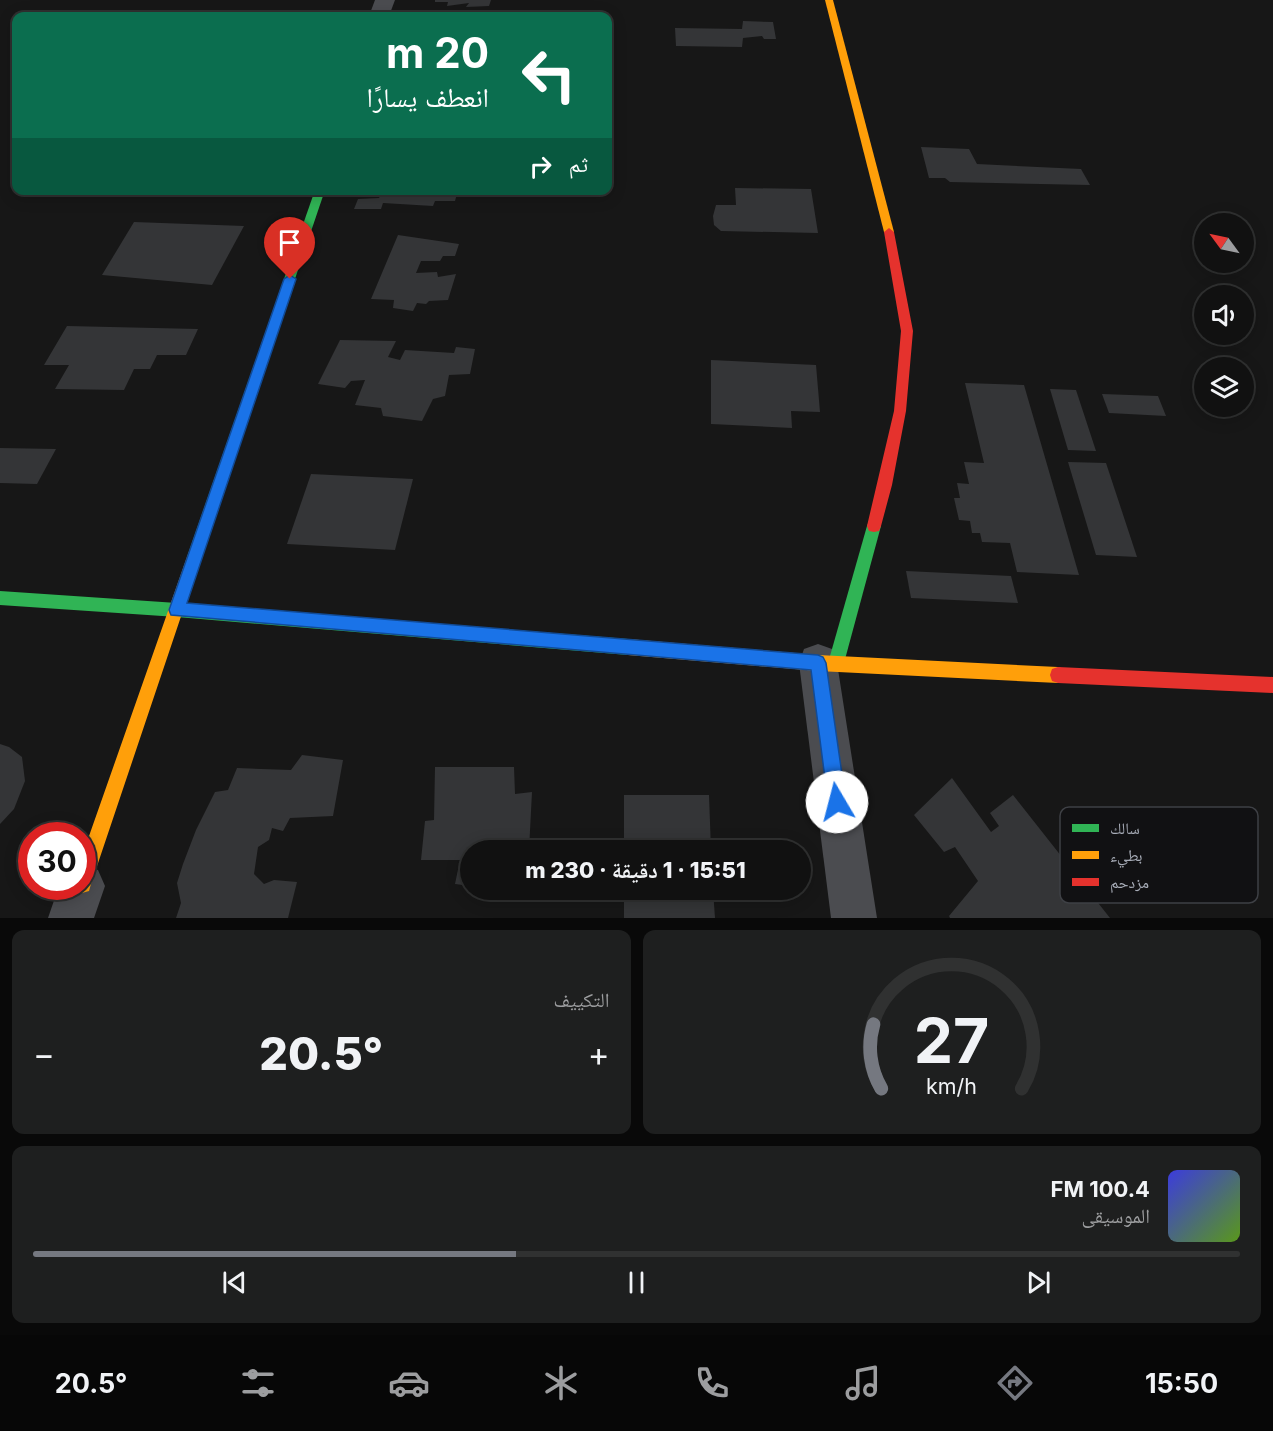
<!DOCTYPE html>
<html lang="ar">
<head>
<meta charset="utf-8">
<style>
  body { margin:0; font-family:Inter,"Noto Naskh Arabic",sans-serif; background:#1e1f1f; color:#f1f3f6; direction:rtl; height:100vh; display:flex; flex-direction:column; font-size:22px; white-space:nowrap }
  * { box-sizing:border-box; margin:0 }
  p { font-size:20px; color:#9c9d9f }
  .icon { flex:none; width:33px; height:33px; fill:none; stroke:currentColor; stroke-width:2; stroke-linecap:round; stroke-linejoin:round }
  .map { position:relative; height:918px; overflow:hidden; direction:ltr }
  .details { display:flex; flex-direction:column; gap:12px; padding:12px; background:#090909; flex:1 }
  .details>* { flex:none }
  .banner { position:absolute; left:12px; top:12px; width:600px; height:183px; border-radius:12px; box-shadow:0 3px 15px #0003,0 0 0 2px #303131; direction:rtl; background:#0b6e4f; color:#fff; overflow:hidden }
  .needle { width:39px; rotate:303deg }
  .controls { position:absolute; left:1194px; top:213px; display:grid; gap:12px }
  .controls a { display:grid; place-items:center; width:60px; height:60px; border-radius:50%; background:#111; box-shadow:0 3px 15px #0003,0 0 0 2px #303131; font-size:30px }
  .speed { position:absolute; left:18px; top:822px; display:flex; gap:12px; font-size:30px; font-weight:700; text-align:center }
  .speed>* { display:grid; place-content:center; width:78px; height:78px; border-radius:50%; background:#111; box-shadow:0 3px 15px #0003,0 0 0 2px #303131; line-height:1 }
  .speed .limit { border:9px solid #d22; background:#fff; color:#111 }
  .pin { position:absolute; display:grid; place-items:center; width:51px; height:51px; color:#fff; margin:-62px -26px; border-radius:50% 50% 50% 0; rotate:-45deg; box-shadow:0 0 6px #0007 }
  .pin .icon { rotate:45deg }
  .me { position:absolute; width:66px; margin:-33px; rotate:352deg; stroke-linejoin:round; filter:drop-shadow(0 0 4px #0008) }
  .turn { display:flex; align-items:center; gap:21px; height:126px; padding:0 24px; font-size:27px }
  .turn .icon { width:78px; height:78px; stroke-width:2.5 }
  .turn b { display:block; font-size:42px; line-height:51px }
  .then { display:flex; align-items:center; height:57px; padding:0 24px; background:#0003; gap:12px; font-size:22px }
  .big { font-size:45px; font-weight:800; line-height:1.1 }
  .details .card { flex:1; display:flex; flex-direction:column; justify-content:center; gap:9px; min-width:0; padding:0 21px; border-radius:12px; background:#1e1f1f }
  .details .dial { align-items:center; gap:0 }
  .dial svg { height:156px; overflow:visible; fill:none; stroke:#303131; stroke-width:7; stroke-linecap:round; text-anchor:middle }
  .dial text { fill:#f1f3f6; stroke:none }
  .song { display:flex; align-items:center; gap:18px }
  .cover { width:72px; height:72px; border-radius:9px; background:linear-gradient(135deg,hsl(240 70% 55%),hsl(90 70% 35%)) }
  .played { height:6px; border-radius:3px; background:linear-gradient(90deg,#757880 40%,#303131 40%) }
  .keys { display:flex; justify-content:space-around; direction:ltr }
  .heat { display:flex; justify-content:space-between; align-items:center; font-size:33px; direction:ltr }
  .details .tiles { flex:1; display:grid; gap:12px; grid-template-columns:1fr 1fr }
  .card:last-child { grid-column:span 2 }
  .trip { position:absolute; left:460px; top:840px; width:351px; height:60px; border-radius:30px; background:#111; box-shadow:0 3px 15px #0003,0 0 0 2px #303131; font-weight:800; line-height:60px; text-align:center; direction:rtl }
  .menu { display:flex; height:96px; justify-content:space-around; align-items:center; background:#070707; color:#9c9d9f }
  .menu .icon { width:42px; height:42px }
  .menu .active { color:#757880 }
  .menu b { font-size:27px; color:#f1f3f6 }
  .map>svg:first-child { display:block }
  .building { fill:#343537 }
  .lines { fill:none; stroke-linecap:round; stroke-linejoin:round }
  .street { fill:#4b4c50; fill-rule:evenodd }
  .fast { fill:#30b455; fill-rule:evenodd }
  .slow { fill:#ff9f0a; fill-rule:evenodd }
  .jam { fill:#e5322d; fill-rule:evenodd }
  .route { fill:#1a73e8; stroke:#114b97; stroke-width:1.5 }
  .key { fill:#111113; stroke:#3e4045; stroke-width:1.5 }
  .key-label { font-size:16px; fill:#a8adb8 }
</style>
</head>
<body>
<div class="map">
<svg width="1273" height="918" viewBox="0 0 1273 918">
  <rect width="100%" height="100%" fill="#171717"/>
  <g class="building">
    <polygon points="435,0 491,0 489,6 466,7 469,3 447,6 448,2 435,2"/>
    <polygon points="743,21 773,22 776,39 764,39 762,36 743,38 742,47 676,46 675,28 742,29"/>
    <polygon points="921,147 969,149 977,164 1081,169 1090,185 950,182 945,178 929,178"/>
    <polygon points="735,188 811,189 818,233 721,231 714,225 713,216 716,205 736,205"/>
    <polygon points="383,190 458,190 455,201 435,201 433,206 383,203 381,209 354,209 358,199 379,198"/>
    <polygon points="134,222 244,226 212,285 102,275"/>
    <polygon points="398,235 459,244 455,256 443,256 440,261 421,261 416,273 437,272 438,277 456,274 448,300 429,301 426,304 417,303 413,311 393,308 394,300 371,299"/>
    <polygon points="67,326 198,329 186,355 157,355 150,369 134,369 124,390 55,389 69,365 44,365"/>
    <polygon points="340,340 396,341 388,357 400,360 405,350 454,353 456,347 475,349 470,374 449,375 445,396 433,399 422,421 383,416 381,408 355,405 365,380 351,381 345,388 318,384"/>
    <polygon points="711,360 816,365 820,412 791,411 792,428 711,424"/>
    <polygon points="965,383 1024,385 1079,575 1017,572 1010,543 982,542 980,533 972,533 970,521 959,520 954,498 960,498 957,483 969,484 964,462 984,463"/>
    <polygon points="1050,389 1076,390 1096,451 1068,450"/>
    <polygon points="1102,394 1158,396 1166,416 1109,413"/>
    <polygon points="0,448 56,449 37,484 0,483"/>
    <polygon points="1068,462 1106,463 1137,557 1096,555"/>
    <polygon points="311,474 413,479 395,550 287,544"/>
    <polygon points="906,571 1011,576 1018,603 911,598"/>
    <polygon points="0,744 9,747 22,757 25,781 14,809 0,824"/>
    <polygon points="302,755 343,760 333,816 290,818 283,831 272,828 269,840 258,847 254,874 264,884 274,880 297,882 288,918 176,918 181,903 177,883 183,864 196,830 215,792 228,790 237,768 291,770"/>
    <polygon points="435,767 514,767 515,794 532,792 529,850 471,850 471,886 455,884 460,860 421,860 425,821 434,820"/>
    <polygon points="952,778 991,832 999,826 990,813 1013,795 1110,918 950,918 949,916 978,881 955,847 944,852 914,815"/>
    <polygon points="624,795 709,795 711,850 624,850"/>
    <polygon points="624,890 713,890 715,918 624,918"/>
  </g>
  <g class="lines">
    <g class="street">
      <polygon points="375,0 395,0 389,16 369,16"/>
      <polygon points="818,644 832,649 837,663 877,918 831,918 799,663 804,649"/>
      <polygon points="82,864 98,870 105,886 94,918 48,918 59,886 82,886"/>
    </g>
    <g class="fast">
      <polygon points="315,190 325,190 201,557 199,562 194,564 189,562 187,557"/>
      <polygon points="874,520 879,521 881,526 844,663 842,669 836,671 830,669 828,663 867,526 869,521"/>
      <polygon points="0,591 177,603 628,639 634,641 636,647 634,653 628,655 177,617 0,605"/>
    </g>
    <g class="slow">
      <polygon points="825,0 833,0 894,232 889,236 884,232"/>
      <polygon points="194,550 199,552 201,557 91,884 89,891 82,893 75,891 74,886 82,886 82,856 187,557 189,552"/>
      <polygon points="628,639 818,655 1058,667 1064,669 1066,675 1064,681 1058,683 818,671 628,655 622,653 620,647 622,641"/>
    </g>
    <g class="jam">
      <polygon points="889,228 894,232 913,331 906,411 892,485 881,526 879,531 874,532 869,531 867,526 894,411 901,331 884,232"/>
      <polygon points="1058,667 1273,677 1273,693 1058,683 1052,681 1050,675 1052,669"/>
    </g>
  </g>
  <polygon class="route" points="290,275 296,279 187,603 818,655 823,657 826,663 846,802 844,808 837,811 831,808 828,802 811,670 171,615 169,610 284,279"/>
  <rect x="1060" y="807" width="198" height="96" rx="9" class="key"/>
  <rect x="1072" y="824" width="27" height="8" fill="#30b455"/>
  <rect x="1072" y="851" width="27" height="8" fill="#ff9f0a"/>
  <rect x="1072" y="878" width="27" height="8" fill="#e5322d"/>
  <g class="key-label">
    <text x="1110" y="834">سالك</text>
    <text x="1110" y="861">بطيء</text>
    <text x="1110" y="888">مزدحم</text>
  </g>
</svg>
<div class="controls">
<a><svg class="needle" viewBox="-14 -14 28 28"><path d="M0-13l5 13h-10z" fill="#e53935"/><path d="M0 13l5-13h-10z" fill="#9c9d9f"/></svg></a>
<a><svg class="icon" aria-label="sound" viewBox="0 0 24 24"><path d="M4 9h4l5-4v14l-5-4H4zM17 9q2 3 0 6"/></svg></a>
<a><svg class="icon" aria-label="layers" viewBox="0 0 24 24"><path d="M12 4l9 5-9 5-9-5zM3 14l9 5 9-5"/></svg></a>
</div>
<div class="speed"><div class="limit">30</div></div>
<div class="pin" style="left:290px;top:279px;background:#d93025"><svg class="icon" aria-label="arrive" viewBox="0 0 24 24"><path d="M6 21V4h12l-3 4 3 4H6"/></svg></div>
<svg class="me" style="left:837px;top:802px" viewBox="-20 -20 40 40"><circle r="19" fill="#fff"/><path d="M0-13L10 11 0 6-10 11z" fill="#1a73e8"/></svg>
<div class="trip">15:51 · 1 دقيقة · 230 m</div>
<div class="banner">
<div class="turn"><svg class="icon" aria-label="left" viewBox="0 0 24 24"><path d="M17 20v-9H6M10 6l-5 5 5 5"/></svg><div><b>20 m</b>انعطف يسارًا</div></div>
<div class="then">ثم<svg class="icon" aria-label="right" viewBox="0 0 24 24"><path d="M7 20v-9h11M14 6l5 5-5 5"/></svg></div>
</div>
</div>
<section class="details">
<div class="tiles">
<div class="card dial"><svg viewBox="0 0 100 80">
<path d="M14 69A42 42 0 1 1 86 69"/>
<path d="M14 69A42 42 0 0 1 10 36" stroke="#757880"/>
<text x="50" y="56" font-size="32" font-weight="700">27</text>
<text x="50" y="72" font-size="11">km/h</text>
</svg></div>
<div class="card"><p>التكييف</p>
<div class="heat"><a>−</a><b class="big">20.5°</b><a>+</a></div>
</div>
<div class="card">
<div class="song"><i class="cover"></i><div><b>100.4 FM</b><p>الموسيقى</p></div></div>
<div class="played"></div>
<div class="keys"><svg class="icon" aria-label="previous" viewBox="0 0 24 24"><path d="M18 5L8 12l10 7zM5 5v14"/></svg><svg class="icon" aria-label="pause" viewBox="0 0 24 24"><path d="M8 5v14M16 5v14"/></svg><svg class="icon" aria-label="next" viewBox="0 0 24 24"><path d="M6 5l10 7-10 7zM19 5v14"/></svg></div>
</div>
</div>
</section>
<nav class="menu">
<b>15:50</b>
<svg class="icon active" aria-label="directions" viewBox="0 0 24 24"><path d="M12 3l9 9-9 9-9-9zM9 14v-3h6M13 9l2 2-2 2"/></svg>
<svg class="icon" aria-label="music" viewBox="0 0 24 24"><path d="M9 18V5l10-2v13"/><circle cx="6" cy="18" r="3"/><circle cx="16" cy="16" r="3"/></svg>
<svg class="icon" aria-label="phone" viewBox="0 0 24 24"><path d="M5 4h4l2 5-3 2q2 4 5 5l2-3 5 2v4C11 20 4 13 5 4z"/></svg>
<svg class="icon" aria-label="climate" viewBox="0 0 24 24"><path d="M12 3v18M4 7l16 10M4 17L20 7"/></svg>
<svg class="icon" aria-label="car" viewBox="0 0 24 24"><path d="M5 17H2v-5l4-1 3-4h7l3 4 3 1v5h-3M9 17h6M6 11h13"/><circle cx="7" cy="17" r="2"/><circle cx="17" cy="17" r="2"/></svg>
<svg class="icon" aria-label="filters" viewBox="0 0 24 24"><path d="M4 7h16M4 17h16"/><circle cx="9" cy="7" r="2"/><circle cx="15" cy="17" r="2"/></svg>
<b>20.5°</b>
</nav>
</body>
</html>
